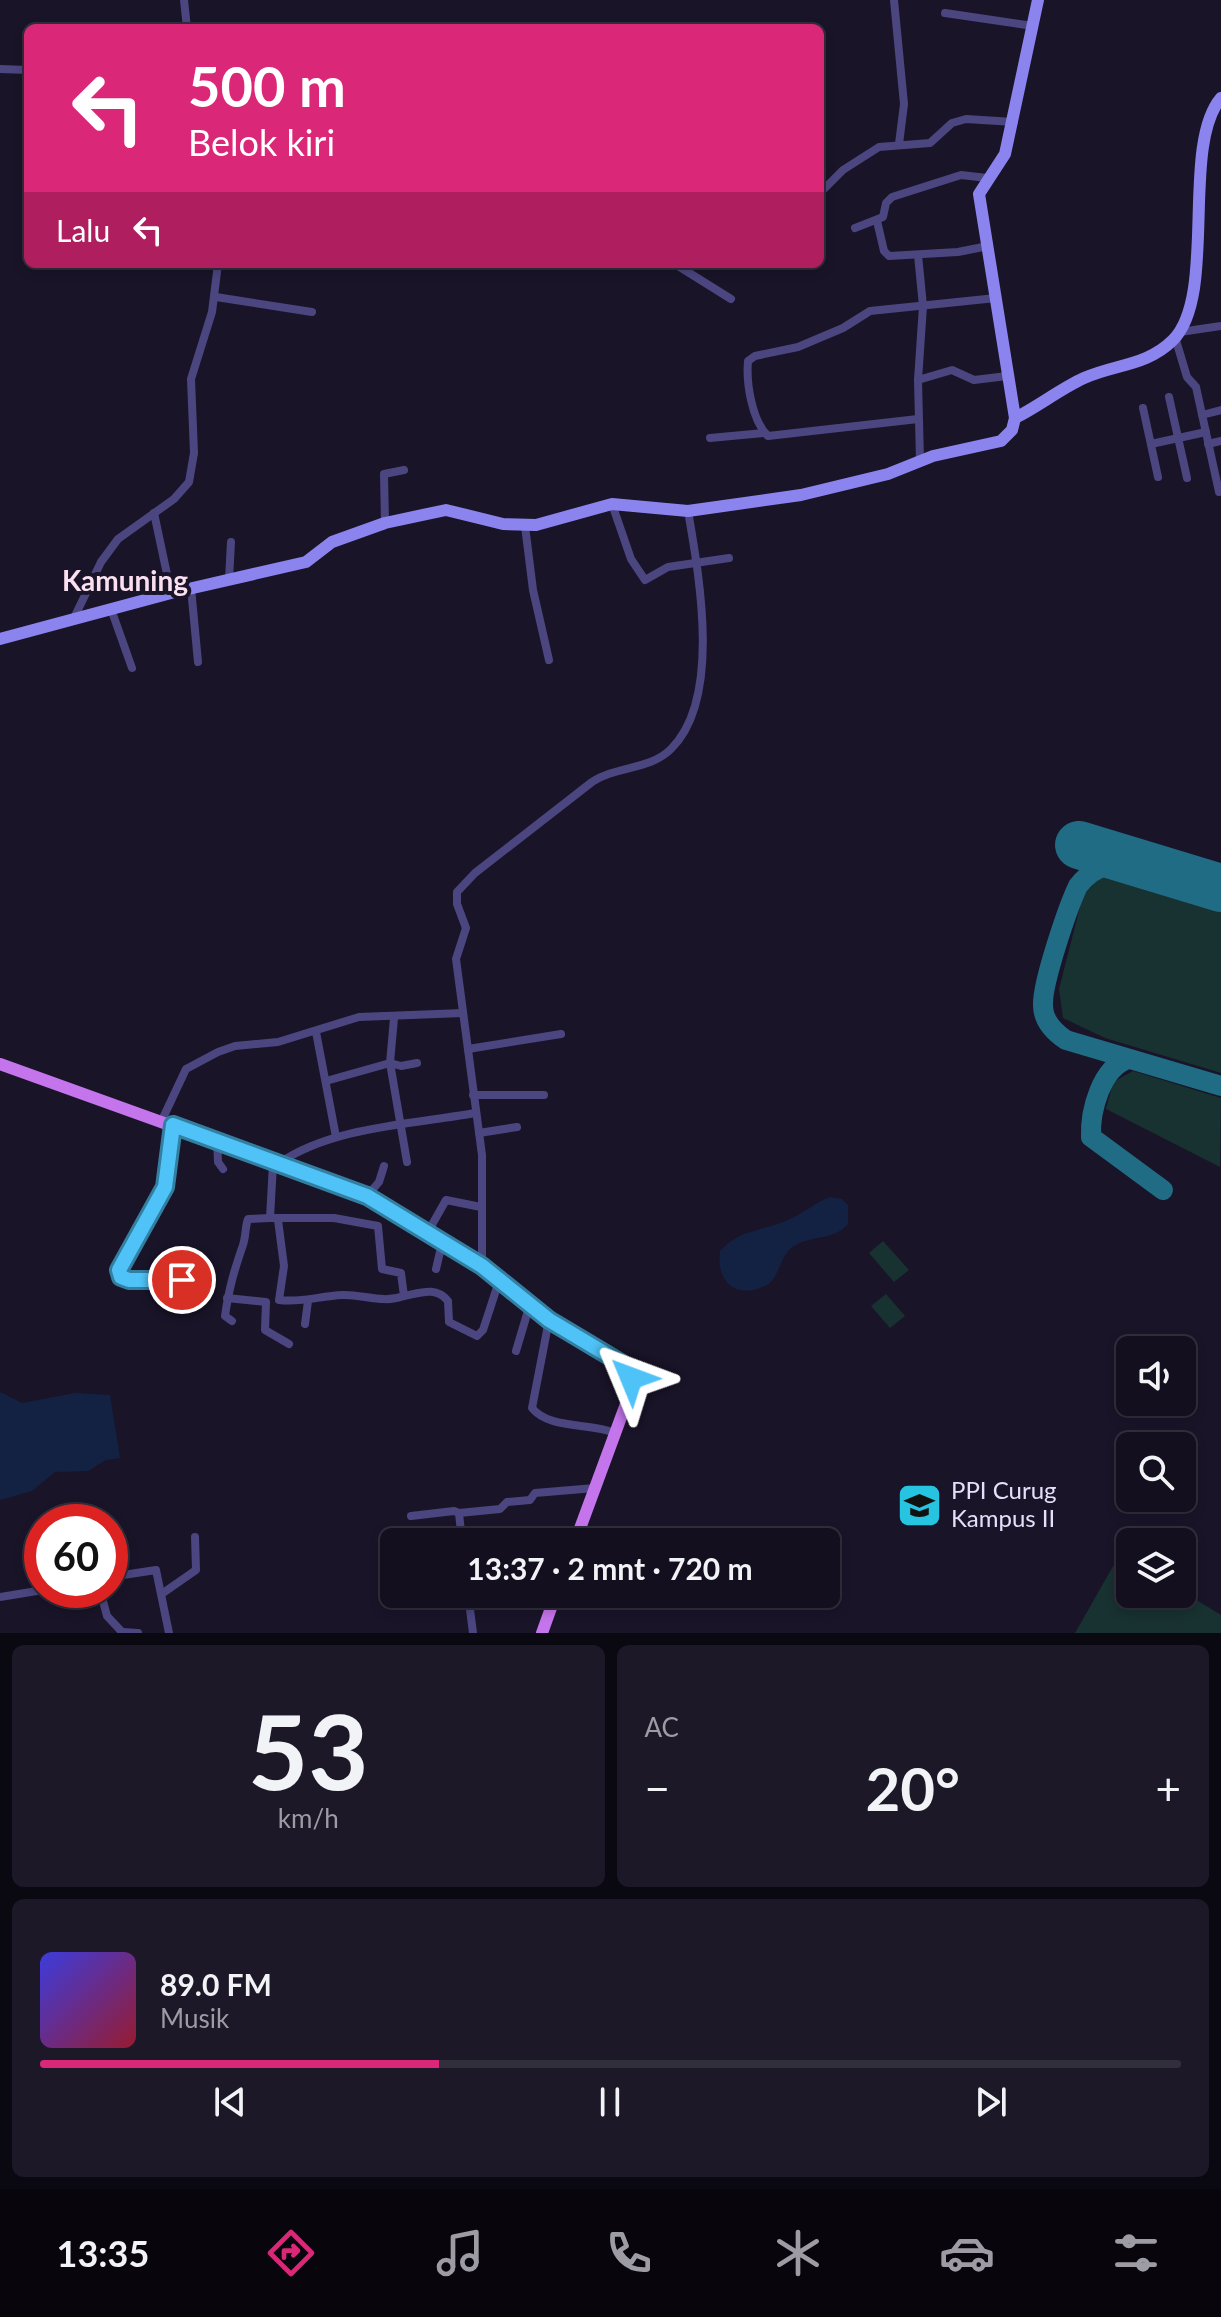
<!DOCTYPE html>
<html lang="id">
<head>
<meta charset="utf-8">
<style>
  body { margin:0; font-family:Lato,sans-serif; background:#1c1827; color:#f1f3f6; height:100vh; display:flex; flex-direction:column; font-size:30px; white-space:nowrap }
  * { box-sizing:border-box; margin:0 }
  p { font-size:26px; color:#9d9ca4 }
  .icon { flex:none; width:44px; height:44px; fill:none; stroke:currentColor; stroke-width:2; stroke-linecap:round; stroke-linejoin:round }
  .map { position:relative; height:1633px; overflow:hidden }
  .details { display:flex; flex-direction:column; gap:12px; padding:12px; background:#0a0810; flex:1 }
  .details>* { flex:none }
  .hud { position:absolute; left:24px; top:24px; width:800px; height:244px; border-radius:12px; box-shadow:0 4px 12px #0003,0 0 0 2px #322f3c; background:#db2777; color:#fff; overflow:hidden }
  .buttons { position:absolute; left:1116px; top:1336px; display:grid; gap:16px }
  .buttons a { display:grid; place-items:center; width:80px; height:80px; border-radius:12px; background:#130f1e; box-shadow:0 4px 12px #0003,0 0 0 2px #322f3c; font-size:40px }
  .speed { position:absolute; left:24px; top:1504px; display:flex; gap:16px; font-size:40px; font-weight:700; text-align:center }
  .speed>* { display:grid; place-content:center; width:104px; height:104px; border-radius:50%; background:#130f1e; box-shadow:0 4px 12px #0003,0 0 0 2px #322f3c; line-height:1 }
  .speed .limit { border:12px solid #d22; background:#fff; color:#111 }
  .pin { position:absolute; display:grid; place-items:center; width:68px; height:68px; color:#fff; margin:-34px; border:4px solid #fff; border-radius:50%; box-shadow:0 2px 8px #0007 }
  .me { position:absolute; width:88px; margin:-44px; rotate:314deg; stroke-linejoin:round; filter:drop-shadow(0 0 6px #0008) }
  .turn { display:flex; align-items:center; gap:28px; height:168px; padding:0 32px; font-size:36px }
  .turn .icon { width:104px; height:104px; stroke-width:2.5 }
  .turn b { display:block; font-size:56px; line-height:68px }
  .then { display:flex; align-items:center; height:76px; padding:0 32px; background:#0003; gap:16px; font-size:30px }
  .big { font-size:60px; font-weight:700; line-height:1.1 }
  .details .widget { flex:1; display:flex; flex-direction:column; justify-content:center; gap:12px; min-width:0; padding:0 28px; border-radius:12px; background:#1c1827 }
  .details .dial { align-items:center; gap:0 }
  .dial b { font-size:104px; line-height:1 }
  .song { display:flex; align-items:center; gap:24px }
  .cover { width:96px; height:96px; border-radius:12px; background:linear-gradient(135deg,hsl(240 70% 55%),hsl(350 70% 35%)) }
  .played { height:8px; border-radius:4px; background:linear-gradient(90deg,#db2777 35%,#322f3c 35%) }
  .keys { display:flex; justify-content:space-around; direction:ltr }
  .heat { display:flex; justify-content:space-between; align-items:center; font-size:44px; direction:ltr }
  .details .tiles { flex:1; display:grid; gap:12px; grid-template-columns:1fr 1fr }
  .widget:last-child { grid-column:span 2 }
  .trip { position:absolute; left:380px; top:1528px; width:460px; height:80px; border-radius:12px; background:#130f1e; box-shadow:0 4px 12px #0003,0 0 0 2px #322f3c; font-weight:700; line-height:80px; text-align:center }
  .menu { display:flex; height:128px; justify-content:space-around; align-items:center; background:#08060c; color:#9d9ca4 }
  .menu .icon { width:56px; height:56px }
  .menu .on { color:#db2777 }
  .menu b { font-size:36px; color:#f1f3f6 }
  .map>svg:first-child { display:block }
  .green { fill:#183131 }
  .water { fill:#132242 }
  .lines { fill:none; stroke-linecap:round; stroke-linejoin:round }
  .taxiway { stroke:#206c84; stroke-width:20 }
  .runway { stroke:#206c84; stroke-width:48 }
  .street { stroke:#4b4680; stroke-width:8 }
  .secondary { stroke:#8b84ee; stroke-width:12 }
  .primary { stroke:#c575ec; stroke-width:12 }
  .route-casing { stroke:#337fa1; stroke-width:20 }
  .route { stroke:#4fc3f7; stroke-width:14 }
  .labels { text-anchor:middle; stroke-width:8; stroke-linejoin:round; paint-order:stroke }
  .poi-label { font-size:24px; fill:#e4dffb; stroke:#191428; text-anchor:start }
  .quarter-label { font-size:28px; font-weight:bold; fill:#fbe1f0; stroke:#191428 }
</style>
</head>
<body>
<div class="map">
<svg width="1221" height="1633" viewBox="0 0 1221 1633">
  <rect width="100%" height="100%" fill="#191428"/>
  <g class="green">
    <polygon points="1104,877 1221,911 1221,1073 1105,1038 1063,1018 1059,989 1083,895 1089,885"/>
    <polygon points="1133,1071 1221,1098 1220,1167 1106,1109 1113,1082"/>
    <polygon points="883,1241 909,1270 894,1282 869,1253"/>
    <polygon points="886,1294 905,1316 890,1328 871,1306"/>
    <polygon points="1120,1554 1130,1560 1130,1594 1182,1591 1221,1615 1221,1633 1075,1633"/>
  </g>
  <g class="water">
    <path d="M830,1197L842,1199L848,1205V1224C833,1242 806,1234 789,1250C780,1260 779,1275 769,1284C738,1301 716,1284 720,1251C739,1229 764,1231 790,1219C804,1213 816,1202 830,1197Z"/>
    <polygon points="0,1392 22,1403 75,1393 110,1395 120,1458 106,1460 88,1471 55,1472 32,1491 0,1500"/>
  </g>
  <g class="lines">
    <g class="taxiway">
      <path d="M1149,866C1122,860 1096,862 1078,886C1068,907 1042,983 1043,1005C1043,1020 1054,1032 1066,1040L1221,1086"/>
      <path d="M1128,1059C1101,1068 1090,1111 1091,1137L1163,1190"/>
    </g>
    <polyline class="runway" points="1079,845 1221,888"/>
    <g class="street">
      <polyline points="184,0 187,28"/>
      <polyline points="894,0 904,104 899,144"/>
      <polyline points="945,13 1033,26"/>
      <polyline points="0,69 28,70"/>
      <polyline points="820,193 843,170 879,147 930,143 952,123 966,119 1014,122"/>
      <polyline points="877,221 884,251 889,256 958,252 988,246"/>
      <polyline points="855,228 883,217 886,203 892,197 961,175 987,178"/>
      <polyline points="918,255 923,306 918,380 952,370 974,380 1007,376"/>
      <polyline points="675,264 731,299"/>
      <polyline points="216,297 312,312"/>
      <polyline points="1180,332 1221,326"/>
      <polyline points="1175,337 1187,377 1196,387 1219,492"/>
      <polyline points="918,380 920,461"/>
      <polyline points="1169,397 1187,478"/>
      <polyline points="1143,408 1158,477"/>
      <polyline points="1202,415 1221,410"/>
      <path d="M918,419L768,436C752,421 746,383 748,361L755,356L798,347L843,328L870,311L996,298"/>
      <polyline points="710,438 764,433"/>
      <polyline points="1151,444 1206,432"/>
      <polyline points="1208,444 1221,441"/>
      <polyline points="612,504 631,559 645,580 668,567 729,558"/>
      <polyline points="154,513 171,593"/>
      <polyline points="385,523 384,474 404,470"/>
      <polyline points="525,526 533,590 549,660"/>
      <polyline points="229,579 231,542"/>
      <polyline points="191,588 198,662"/>
      <polyline points="111,609 132,668"/>
      <polyline points="74,618 101,562 118,539 174,499 189,482 194,453 191,379 212,312 218,264"/>
      <polyline points="394,1018 390,1063 407,1162"/>
      <polyline points="316,1032 336,1137"/>
      <polyline points="468,1049 561,1034"/>
      <polyline points="326,1081 390,1063 401,1066 417,1063"/>
      <polyline points="473,1095 544,1095"/>
      <polyline points="162,1120 186,1069 218,1052 235,1046 278,1042 359,1017 463,1013"/>
      <polyline points="173,1125 165,1187 119,1270 121,1277 129,1280 180,1280 184,1276"/>
      <polyline points="479,1133 517,1127"/>
      <polyline points="217,1140 218,1162 223,1169"/>
      <path d="M273,1164L270,1218H334L378,1226L382,1269L401,1273L404,1296C382,1304 363,1294 342,1295C320,1296 301,1303 279,1300L284,1266L278,1220"/>
      <path d="M278,1164C330,1127 412,1124 476,1113"/>
      <polyline points="367,1196 379,1182 384,1166"/>
      <polyline points="429,1230 446,1200 481,1207"/>
      <path d="M482,1266V1155L456,959L466,928L457,904V892L475,873L592,782C616,766 650,770 671,749C722,699 699,575 688,511"/>
      <polyline points="436,1269 443,1239"/>
      <path d="M404,1296C420,1293 436,1286 448,1301L449,1322L477,1336L483,1330L499,1281"/>
      <polyline points="227,1298 266,1302 265,1330 289,1344"/>
      <path d="M549,1320L532,1408C550,1430 589,1422 615,1433"/>
      <path d="M232,1321L225,1316C229,1288 234,1271 243,1245C246,1236 245,1227 248,1219L270,1218"/>
      <polyline points="305,1324 308,1301"/>
      <polyline points="516,1351 530,1304"/>
      <polyline points="459,1513 500,1509 507,1502 530,1500 535,1493 595,1488"/>
      <polyline points="411,1516 454,1511 459,1513 462,1542"/>
      <polyline points="110,1577 156,1570 169,1633"/>
      <polyline points="100,1590 107,1616 123,1633"/>
      <polyline points="163,1593 196,1570 195,1537"/>
      <polyline points="468,1594 473,1633"/>
      <polyline points="0,1597 43,1590"/>
      <polyline points="123,1632 138,1633"/>
    </g>
    <g class="secondary">
      <path d="M1015,418C1039,406 1060,389 1084,378C1115,364 1147,366 1173,340C1218,295 1180,146 1221,98"/>
      <polyline points="0,639 171,593 306,562 332,542 385,523 446,510 503,524 536,525 612,504 688,511 801,495 888,474 933,456 1001,441 1012,430 1015,418 979,194 1005,154 1038,0"/>
    </g>
    <g class="primary">
      <polyline points="0,1064 367,1196 443,1239 549,1320 621,1363 631,1378 630,1393 575,1542"/>
      <polyline points="542,1633 556,1594"/>
    </g>
  </g>
  <g class="lines">
    <defs>
      <polyline id="route" points="182,1280 129,1280 121,1277 119,1270 165,1187 173,1125 367,1196 482,1266 549,1320 621,1363 631,1378"/>
    </defs>
    <use href="#route" class="route-casing"/>
    <use href="#route" class="route"/>
  </g>
  <defs>
    <symbol id="university-square" viewBox="-11 -11 22 22"><rect x="-9" y="-9" width="18" height="18" rx="4" fill="#26c4e0" stroke="#191428"/><path d="M0-5L7-2L0 1L-7-2ZM-4 1L0 2.5L4 1V4Q0 6-4 4Z" fill="#111"/></symbol>
  </defs>
  <g fill-rule="evenodd">
    <use href="#university-square" x="894" y="1480" width="51" height="51"/>
  </g>
  <g class="labels">
    <g class="poi-label">
      <text x="951" y="1499">PPI Curug<tspan x="951" dy="28">Kampus II</tspan></text>
    </g>
    <g class="quarter-label">
      <text x="125" y="591">Kamuning</text>
    </g>
  </g>
</svg>
<div class="buttons">
<a><svg class="icon" aria-label="sound" viewBox="0 0 24 24"><path d="M4 9h4l5-4v14l-5-4H4zM17 9q2 3 0 6"/></svg></a>
<a><svg class="icon" aria-label="search" viewBox="0 0 24 24"><circle cx="10" cy="10" r="6"/><path d="M15 15l6 6"/></svg></a>
<a><svg class="icon" aria-label="layers" viewBox="0 0 24 24"><path d="M12 4l9 5-9 5-9-5zM3 14l9 5 9-5"/></svg></a>
</div>
<div class="speed"><div class="limit">60</div></div>
<div class="pin" style="left:182px;top:1280px;background:#d93025"><svg class="icon" aria-label="arrive" viewBox="0 0 24 24"><path d="M6 21V4h12l-3 4 3 4H6"/></svg></div>
<svg class="me" style="left:631px;top:1378px" viewBox="-20 -20 40 40"><path d="M0-17L14 15 0 8-14 15z" fill="#4fc3f7" stroke="#fff" stroke-width="4"/></svg>
<div class="trip">13:37 · 2 mnt · 720 m</div>
<div class="hud">
<div class="turn"><svg class="icon" aria-label="left" viewBox="0 0 24 24"><path d="M17 20v-9H6M10 6l-5 5 5 5"/></svg><div><b>500 m</b>Belok kiri</div></div>
<div class="then">Lalu<svg class="icon" aria-label="left" viewBox="0 0 24 24"><path d="M17 20v-9H6M10 6l-5 5 5 5"/></svg></div>
</div>
</div>
<section class="details">
<div class="tiles">
<div class="widget dial"><b>53</b><p>km/h</p></div>
<div class="widget"><p>AC</p>
<div class="heat"><a>−</a><b class="big">20°</b><a>+</a></div>
</div>
<div class="widget">
<div class="song"><i class="cover"></i><div><b>89.0 FM</b><p>Musik</p></div></div>
<div class="played"></div>
<div class="keys"><svg class="icon" aria-label="previous" viewBox="0 0 24 24"><path d="M18 5L8 12l10 7zM5 5v14"/></svg><svg class="icon" aria-label="pause" viewBox="0 0 24 24"><path d="M8 5v14M16 5v14"/></svg><svg class="icon" aria-label="next" viewBox="0 0 24 24"><path d="M6 5l10 7-10 7zM19 5v14"/></svg></div>
</div>
</div>
</section>
<nav class="menu">
<b>13:35</b>
<svg class="icon on" aria-label="directions" viewBox="0 0 24 24"><path d="M12 3l9 9-9 9-9-9zM9 14v-3h6M13 9l2 2-2 2"/></svg>
<svg class="icon" aria-label="music" viewBox="0 0 24 24"><path d="M9 18V5l10-2v13"/><circle cx="6" cy="18" r="3"/><circle cx="16" cy="16" r="3"/></svg>
<svg class="icon" aria-label="phone" viewBox="0 0 24 24"><path d="M5 4h4l2 5-3 2q2 4 5 5l2-3 5 2v4C11 20 4 13 5 4z"/></svg>
<svg class="icon" aria-label="climate" viewBox="0 0 24 24"><path d="M12 3v18M4 7l16 10M4 17L20 7"/></svg>
<svg class="icon" aria-label="car" viewBox="0 0 24 24"><path d="M5 17H2v-5l4-1 3-4h7l3 4 3 1v5h-3M9 17h6M6 11h13"/><circle cx="7" cy="17" r="2"/><circle cx="17" cy="17" r="2"/></svg>
<svg class="icon" aria-label="filters" viewBox="0 0 24 24"><path d="M4 7h16M4 17h16"/><circle cx="9" cy="7" r="2"/><circle cx="15" cy="17" r="2"/></svg>
</nav>
</body>
</html>
